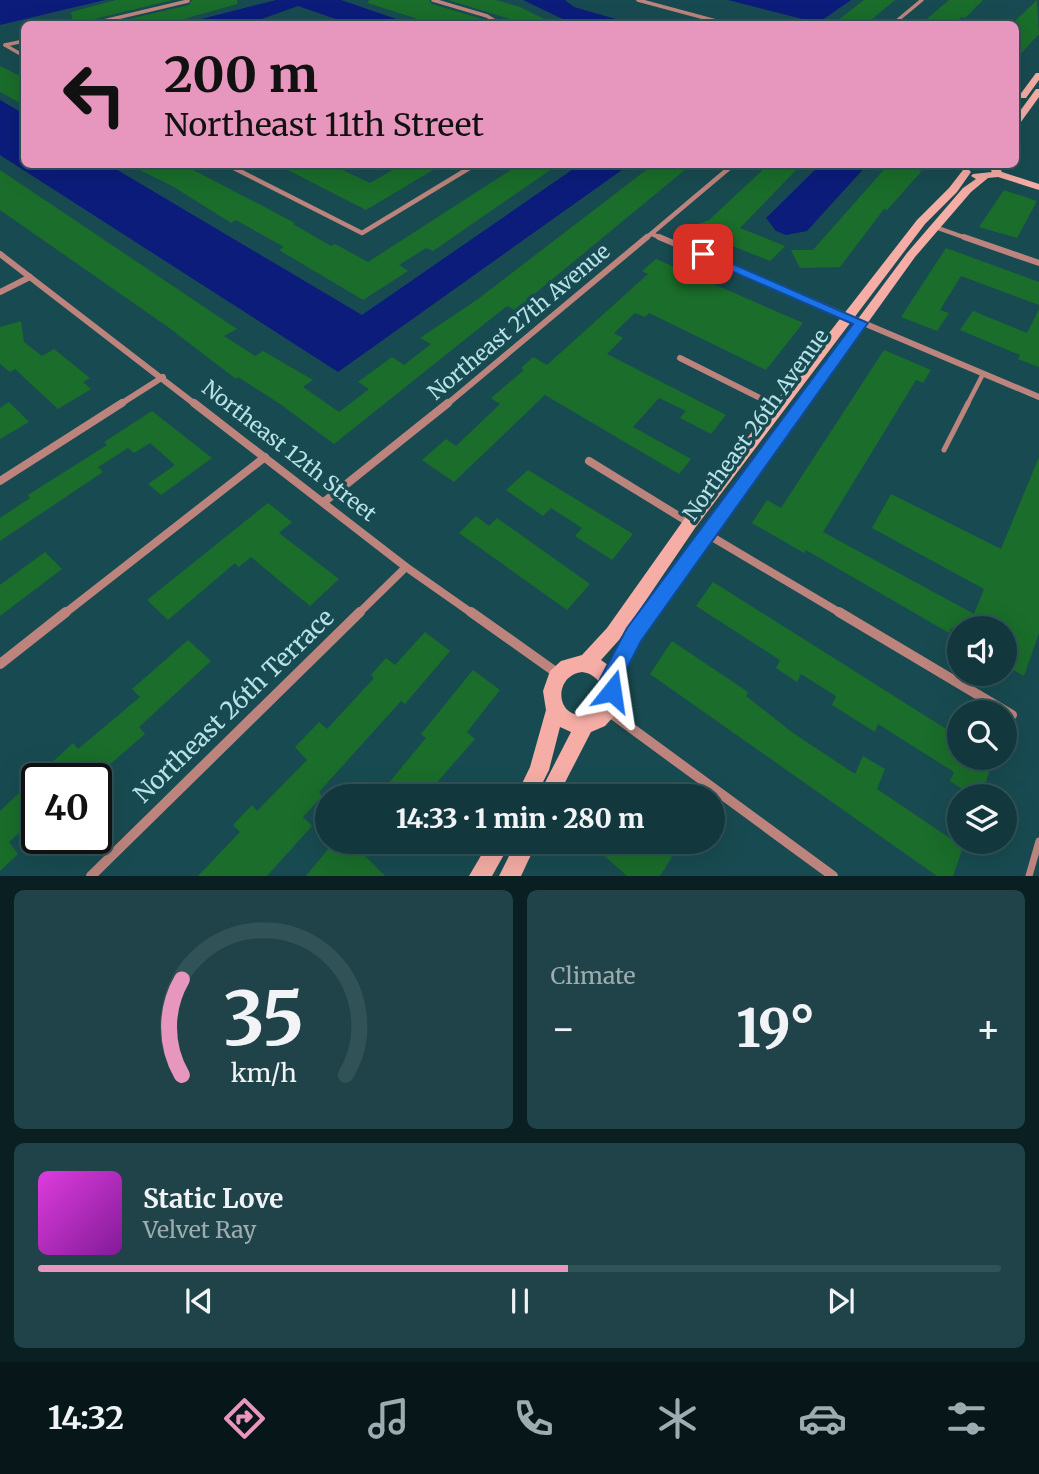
<!DOCTYPE html>
<html lang="en">
<head>
<meta charset="utf-8">
<style>
  body { margin:0; font-family:Merriweather,serif; background:#1f4348; color:#f1f3f6; height:100vh; display:flex; flex-direction:column; font-size:26px; white-space:nowrap }
  * { box-sizing:border-box; margin:0 }
  p { font-size:23px; color:#9cacb0 }
  .icon { flex:none; width:38px; height:38px; fill:none; stroke:currentColor; stroke-width:2; stroke-linecap:round; stroke-linejoin:round }
  .map { position:relative; height:876px; overflow:hidden }
  .details { display:flex; flex-direction:column; gap:14px; padding:14px; background:#0a1f22; flex:1 }
  .details>* { flex:none }
  .banner { position:absolute; left:21px; top:21px; width:998px; height:147px; border-radius:10px; box-shadow:0 7px 28px #0002,0 0 0 2px #315257; background:#e797bd; color:#111; overflow:hidden }
  .fabs { position:absolute; left:947px; top:616px; display:grid; gap:14px }
  .fabs a { display:grid; place-items:center; width:70px; height:70px; border-radius:50%; background:#12383d; box-shadow:0 7px 28px #0002,0 0 0 2px #315257; font-size:35px }
  .speed { position:absolute; left:21px; top:763px; display:flex; gap:14px; font-size:35px; font-weight:700; text-align:center }
  .speed>* { display:grid; place-content:center; width:91px; height:91px; border-radius:50%; background:#12383d; box-shadow:0 7px 28px #0002,0 0 0 2px #315257; line-height:1 }
  .speed .limit { border:4px solid #111; border-radius:10px; background:#fff; color:#111 }
  .pin { position:absolute; display:grid; place-items:center; width:60px; height:60px; color:#fff; margin:-30px; border-radius:14px; box-shadow:0 4px 10px #0006 }
  .me { position:absolute; width:77px; margin:-38px; rotate:15deg; stroke-linejoin:round; filter:drop-shadow(0 0 5px #0008) }
  .turn { display:flex; align-items:center; gap:24px; height:147px; padding:0 28px; font-size:32px }
  .turn .icon { width:91px; height:91px; stroke-width:2.5 }
  .turn b { display:block; font-size:49px; line-height:60px }
  .big { font-size:52px; font-weight:800; line-height:1.1 }
  .details .card { flex:1; display:flex; flex-direction:column; justify-content:center; gap:10px; min-width:0; padding:0 24px; border-radius:10px; background:#1f4348 }
  .details .dial { align-items:center; gap:0 }
  .dial svg { height:182px; overflow:visible; fill:none; stroke:#315257; stroke-width:7; stroke-linecap:round; text-anchor:middle }
  .dial text { fill:#f1f3f6; stroke:none }
  .song { display:flex; align-items:center; gap:21px }
  .cover { width:84px; height:84px; border-radius:10px; background:linear-gradient(135deg,hsl(300 70% 55%),hsl(290 70% 35%)) }
  .played { height:7px; border-radius:4px; background:linear-gradient(90deg,#e797bd 55%,#315257 55%) }
  .keys { display:flex; justify-content:space-around; direction:ltr }
  .heat { display:flex; justify-content:space-between; align-items:center; font-size:38px; direction:ltr }
  .details .tiles { flex:1; display:grid; gap:14px; grid-template-columns:1fr 1fr }
  .card:last-child { grid-column:span 2 }
  .trip { position:absolute; left:315px; top:784px; width:410px; height:70px; border-radius:35px; background:#12383d; box-shadow:0 7px 28px #0002,0 0 0 2px #315257; font-weight:800; line-height:70px; text-align:center }
  .menu { display:flex; height:112px; justify-content:space-around; align-items:center; background:#071618; color:#9cacb0 }
  .menu .icon { width:49px; height:49px }
  .menu .active { color:#e797bd }
  .menu b { font-size:32px; color:#f1f3f6 }
  .map>svg:first-child { display:block }
  .water { fill:#0b1c7b }
  .building { fill:#1a6d2b }
  .lines { fill:none; stroke-linecap:round; stroke-linejoin:round }
  .lane-far2 { stroke:#bd847d; stroke-width:4.5 }
  .lane-far1 { stroke:#bd847d; stroke-width:5 }
  .lane { stroke:#bd847d; stroke-width:7 }
  .street-far4 { stroke:#bd847d; stroke-width:3.5 }
  .street-far3 { stroke:#bd847d; stroke-width:4.5 }
  .street-far2 { stroke:#bd847d; stroke-width:6 }
  .street-far1 { stroke:#bd847d; stroke-width:8 }
  .street { stroke:#bd847d; stroke-width:10 }
  .secondary { fill:#f5ada5; fill-rule:evenodd }
  .route { fill:#1a73e8; stroke:#114b97; stroke-width:2 }
  .labels { text-anchor:middle; stroke-width:7; stroke-linejoin:round; paint-order:stroke }
  .street-label { font-size:21px; fill:#b8e2e8; stroke:#184b51 }
  .near-street-label { font-size:24px; fill:#b8e2e8; stroke:#184b51 }
</style>
</head>
<body>
<div class="map">
<svg width="1039" height="876" viewBox="0 0 1039 876">
  <rect width="100%" height="100%" fill="#184b51"/>
  <g class="water">
    <polygon points="0,0 105,0 0,25"/>
    <polygon points="276,0 341,0 411,24 350,24 298,6 248,24 182,24"/>
    <polygon points="523,0 565,0 574,7 633,24 573,24"/>
    <polygon points="728,0 851,0 818,23"/>
    <polygon points="0,100 24,114 24,164 109,165 362,315 579,165 629,165 338,372 0,155"/>
    <polygon points="820,165 867,165 807,231 786,235 776,231 766,218"/>
  </g>
  <g class="building">
    <polygon points="116,0 173,0 90,20 87,24 73,24 71,12"/>
    <polygon points="192,0 237,0 237,4 166,24 108,24 189,5"/>
    <polygon points="369,0 429,0 432,4 482,19 471,24 447,24 435,21 430,23 368,3"/>
    <polygon points="448,0 496,0 520,7 554,24 526,24"/>
    <polygon points="864,0 895,0 866,24 833,24"/>
    <polygon points="949,0 983,0 965,18 961,17 955,22 921,24"/>
    <polygon points="1037,0 1039,34 1015,60 1015,21"/>
    <polygon points="0,66 24,78 24,105 0,92"/>
    <polygon points="128,164 182,164 295,223 293,224 331,246 335,244 368,262 520,164 559,164 433,251 426,248 399,265 408,271 363,300 279,250 284,247 236,220 231,223 174,187"/>
    <polygon points="276,164 330,164 370,183 403,164 443,164 366,210"/>
    <polygon points="654,164 692,164 515,310 507,306 334,444 280,404 238,377 236,379 168,327 0,210 0,170 237,329 224,336 255,356 263,351 313,380 303,387 339,412 369,389 358,382 392,357 404,365 431,344 420,338 478,299"/>
    <polygon points="769,164 802,164 740,228 785,246 770,261 725,243 698,224 709,220"/>
    <polygon points="889,164 924,164 920,173 887,210 884,209 840,267 800,268 791,250 813,250"/>
    <polygon points="1004,190 1037,201 1017,238 979,227"/>
    <polygon points="946,248 1039,282 1039,305 961,276 940,310 949,313 937,331 901,317"/>
    <polygon points="656,259 803,323 766,370 649,313 645,317 635,313 614,333 623,338 607,354 726,415 711,434 680,418 686,411 659,398 633,427 691,459 679,474 545,395 454,482 422,460 446,439 456,446 500,404 491,398 524,370 521,368 533,357 547,365 648,274 642,271"/>
    <polygon points="1039,309 1039,367 1018,359 1020,355 960,330 973,311 1027,333"/>
    <polygon points="21,321 24,342 42,356 54,349 90,378 83,382 91,389 58,409 15,369 10,372 0,364 0,327"/>
    <polygon points="884,350 931,370 923,383 916,380 823,532 974,614 984,589 872,528 891,494 1001,549 1039,457 1039,633 1024,676 1004,665 1004,628 951,628 949,633 806,550 804,553 752,523 767,500 781,508"/>
    <polygon points="9,402 29,422 0,439 0,408"/>
    <polygon points="152,411 212,458 161,495 148,484 175,465 150,443 134,453 128,448 98,467 103,472 0,541 0,518 30,498 28,495 107,445 104,442"/>
    <polygon points="528,470 633,534 612,560 575,536 582,528 551,508 543,516 506,490"/>
    <polygon points="268,503 292,522 279,533 339,579 310,606 251,557 239,567 235,563 168,620 147,600"/>
    <polygon points="476,516 489,526 497,518 590,584 567,610 459,533"/>
    <polygon points="45,552 62,569 0,616 0,585"/>
    <polygon points="713,582 959,737 959,758 994,758 981,796 973,796 950,781 954,772 878,724 875,732 832,705 836,696 801,674 797,682 776,668 780,660 696,606"/>
    <polygon points="425,632 450,651 405,704 401,701 319,792 322,796 303,817 312,826 267,876 198,876 240,832 233,825 252,805 257,811 307,760 295,747 319,722 327,729 374,678 371,675 386,658 395,665"/>
    <polygon points="188,640 211,661 139,727 145,734 101,772 106,779 37,779 37,817 9,842 18,854 0,871 0,811 73,743 78,749 140,697 132,689"/>
    <polygon points="672,641 748,692 746,696 793,733 855,774 863,756 885,769 877,789 963,847 953,876 937,876 650,674"/>
    <polygon points="473,670 500,690 467,732 475,739 425,796 378,796 426,738 421,734"/>
    <polygon points="334,842 351,842 385,876 306,876"/>
    <polygon points="589,842 654,842 672,857 660,876 627,876"/>
  </g>
  <g class="lines">
    <polyline class="lane-far2" points="967,405 983,374"/>
    <polyline class="lane-far1" points="944,450 968,403"/>
    <polyline class="lane" points="1029,876 1039,841"/>
    <g class="street-far4">
      <polyline points="433,0 487,16 500,24"/>
      <polyline points="638,0 727,24"/>
      <polyline points="91,24 188,1"/>
      <polyline points="893,24 922,0"/>
      <polyline points="5,45 24,56"/>
      <polyline points="5,45 24,41"/>
    </g>
    <g class="street-far3">
      <polyline points="226,164 362,233 476,164"/>
      <polyline points="935,227 969,239"/>
      <polyline points="652,234 663,239"/>
      <polyline points="645,239 734,164"/>
    </g>
    <g class="street-far2">
      <polyline points="659,237 1039,397"/>
      <polyline points="964,237 1039,263"/>
      <polyline points="0,254 196,405"/>
      <polyline points="0,292 30,277"/>
      <polyline points="680,358 774,405"/>
      <polyline points="119,405 163,377"/>
      <polyline points="446,405 647,237"/>
    </g>
    <g class="street-far1">
      <polyline points="194,403 406,567 473,614"/>
      <polyline points="771,403 778,407"/>
      <polyline points="589,461 690,523"/>
      <polyline points="0,481 122,403"/>
      <polyline points="324,502 448,403"/>
      <polyline points="707,534 842,614"/>
      <polyline points="64,614 265,457"/>
      <polyline points="358,614 406,567"/>
    </g>
    <g class="street">
      <polyline points="471,612 557,673"/>
      <polyline points="839,612 1012,715"/>
      <polyline points="0,664 66,612"/>
      <polyline points="608,711 833,876"/>
      <polyline points="91,876 360,612"/>
    </g>
    <g class="secondary">
      <polygon points="1036,73 1039,73 1039,80 1026,98 1020,98 1019,96"/>
      <polygon points="1036,89 1039,89 1039,97 1018,126 1015,127 1015,118"/>
      <path d="M987,164H997L1002,172L1039,184V190L998,177L988,178L971,192L915,257L640,640L619,681L621,697L615,715L605,726L591,732L558,796H538L571,732L560,727L549,770L536,796H516L530,767L546,710L543,691L550,671L561,661L582,655L607,628L685,518L917,220L949,188L963,170H969L971,172L957,192L925,224L695,528L619,640L601,660L608,665L628,628L907,253L963,188L976,179L971,176L973,174L992,172ZM582,672C609,675 610,715 582,715C554,715 555,675 582,672Z"/>
      <polygon points="489,842 511,842 492,876 469,876"/>
      <polygon points="516,842 537,842 521,876 499,876"/>
    </g>
  </g>
  <polygon class="route" points="703,251 868,323 641,641 620,682 623,691 620,699 612,702 605,699 599,681 627,628 853,324 699,257 699,252"/>
  <g class="labels">
    <g class="street-label">
      <text transform="translate(519 322) rotate(-40)" y="7">Northeast 27th Avenue</text>
      <text transform="translate(756 425) rotate(-54)" y="7">Northeast 26th Avenue</text>
      <text transform="translate(289 451) rotate(38)" y="7">Northeast 12th Street</text>
    </g>
    <g class="near-street-label">
      <text transform="translate(234 706) rotate(-44)" y="8">Northeast 26th Terrace</text>
    </g>
  </g>
</svg>
<div class="fabs">
<a><svg class="icon" aria-label="sound" viewBox="0 0 24 24"><path d="M4 9h4l5-4v14l-5-4H4zM17 9q2 3 0 6"/></svg></a>
<a><svg class="icon" aria-label="search" viewBox="0 0 24 24"><circle cx="10" cy="10" r="6"/><path d="M15 15l6 6"/></svg></a>
<a><svg class="icon" aria-label="layers" viewBox="0 0 24 24"><path d="M12 4l9 5-9 5-9-5zM3 14l9 5 9-5"/></svg></a>
</div>
<div class="speed"><div class="limit">40</div></div>
<div class="pin" style="left:703px;top:254px;background:#d93025"><svg class="icon" aria-label="arrive" viewBox="0 0 24 24"><path d="M6 21V4h12l-3 4 3 4H6"/></svg></div>
<svg class="me" style="left:612px;top:691px" viewBox="-20 -20 40 40"><path d="M0-17L14 15 0 8-14 15z" fill="#1a73e8" stroke="#fff" stroke-width="4"/></svg>
<div class="trip">14:33 · 1 min · 280 m</div>
<div class="banner">
<div class="turn"><svg class="icon" aria-label="left" viewBox="0 0 24 24"><path d="M17 20v-9H6M10 6l-5 5 5 5"/></svg><div><b>200 m</b>Northeast 11th Street</div></div>
</div>
</div>
<section class="details">
<div class="tiles">
<div class="card dial"><svg viewBox="0 0 100 80">
<path d="M14 69A42 42 0 1 1 86 69"/>
<path d="M14 69A42 42 0 0 1 14 27" stroke="#e797bd"/>
<text x="50" y="56" font-size="32" font-weight="700">35</text>
<text x="50" y="72" font-size="11">km/h</text>
</svg></div>
<div class="card"><p>Climate</p>
<div class="heat"><a>−</a><b class="big">19°</b><a>+</a></div>
</div>
<div class="card">
<div class="song"><i class="cover"></i><div><b>Static Love</b><p>Velvet Ray</p></div></div>
<div class="played"></div>
<div class="keys"><svg class="icon" aria-label="previous" viewBox="0 0 24 24"><path d="M18 5L8 12l10 7zM5 5v14"/></svg><svg class="icon" aria-label="pause" viewBox="0 0 24 24"><path d="M8 5v14M16 5v14"/></svg><svg class="icon" aria-label="next" viewBox="0 0 24 24"><path d="M6 5l10 7-10 7zM19 5v14"/></svg></div>
</div>
</div>
</section>
<nav class="menu">
<b>14:32</b>
<svg class="icon active" aria-label="directions" viewBox="0 0 24 24"><path d="M12 3l9 9-9 9-9-9zM9 14v-3h6M13 9l2 2-2 2"/></svg>
<svg class="icon" aria-label="music" viewBox="0 0 24 24"><path d="M9 18V5l10-2v13"/><circle cx="6" cy="18" r="3"/><circle cx="16" cy="16" r="3"/></svg>
<svg class="icon" aria-label="phone" viewBox="0 0 24 24"><path d="M5 4h4l2 5-3 2q2 4 5 5l2-3 5 2v4C11 20 4 13 5 4z"/></svg>
<svg class="icon" aria-label="climate" viewBox="0 0 24 24"><path d="M12 3v18M4 7l16 10M4 17L20 7"/></svg>
<svg class="icon" aria-label="car" viewBox="0 0 24 24"><path d="M5 17H2v-5l4-1 3-4h7l3 4 3 1v5h-3M9 17h6M6 11h13"/><circle cx="7" cy="17" r="2"/><circle cx="17" cy="17" r="2"/></svg>
<svg class="icon" aria-label="filters" viewBox="0 0 24 24"><path d="M4 7h16M4 17h16"/><circle cx="9" cy="7" r="2"/><circle cx="15" cy="17" r="2"/></svg>
</nav>
</body>
</html>
